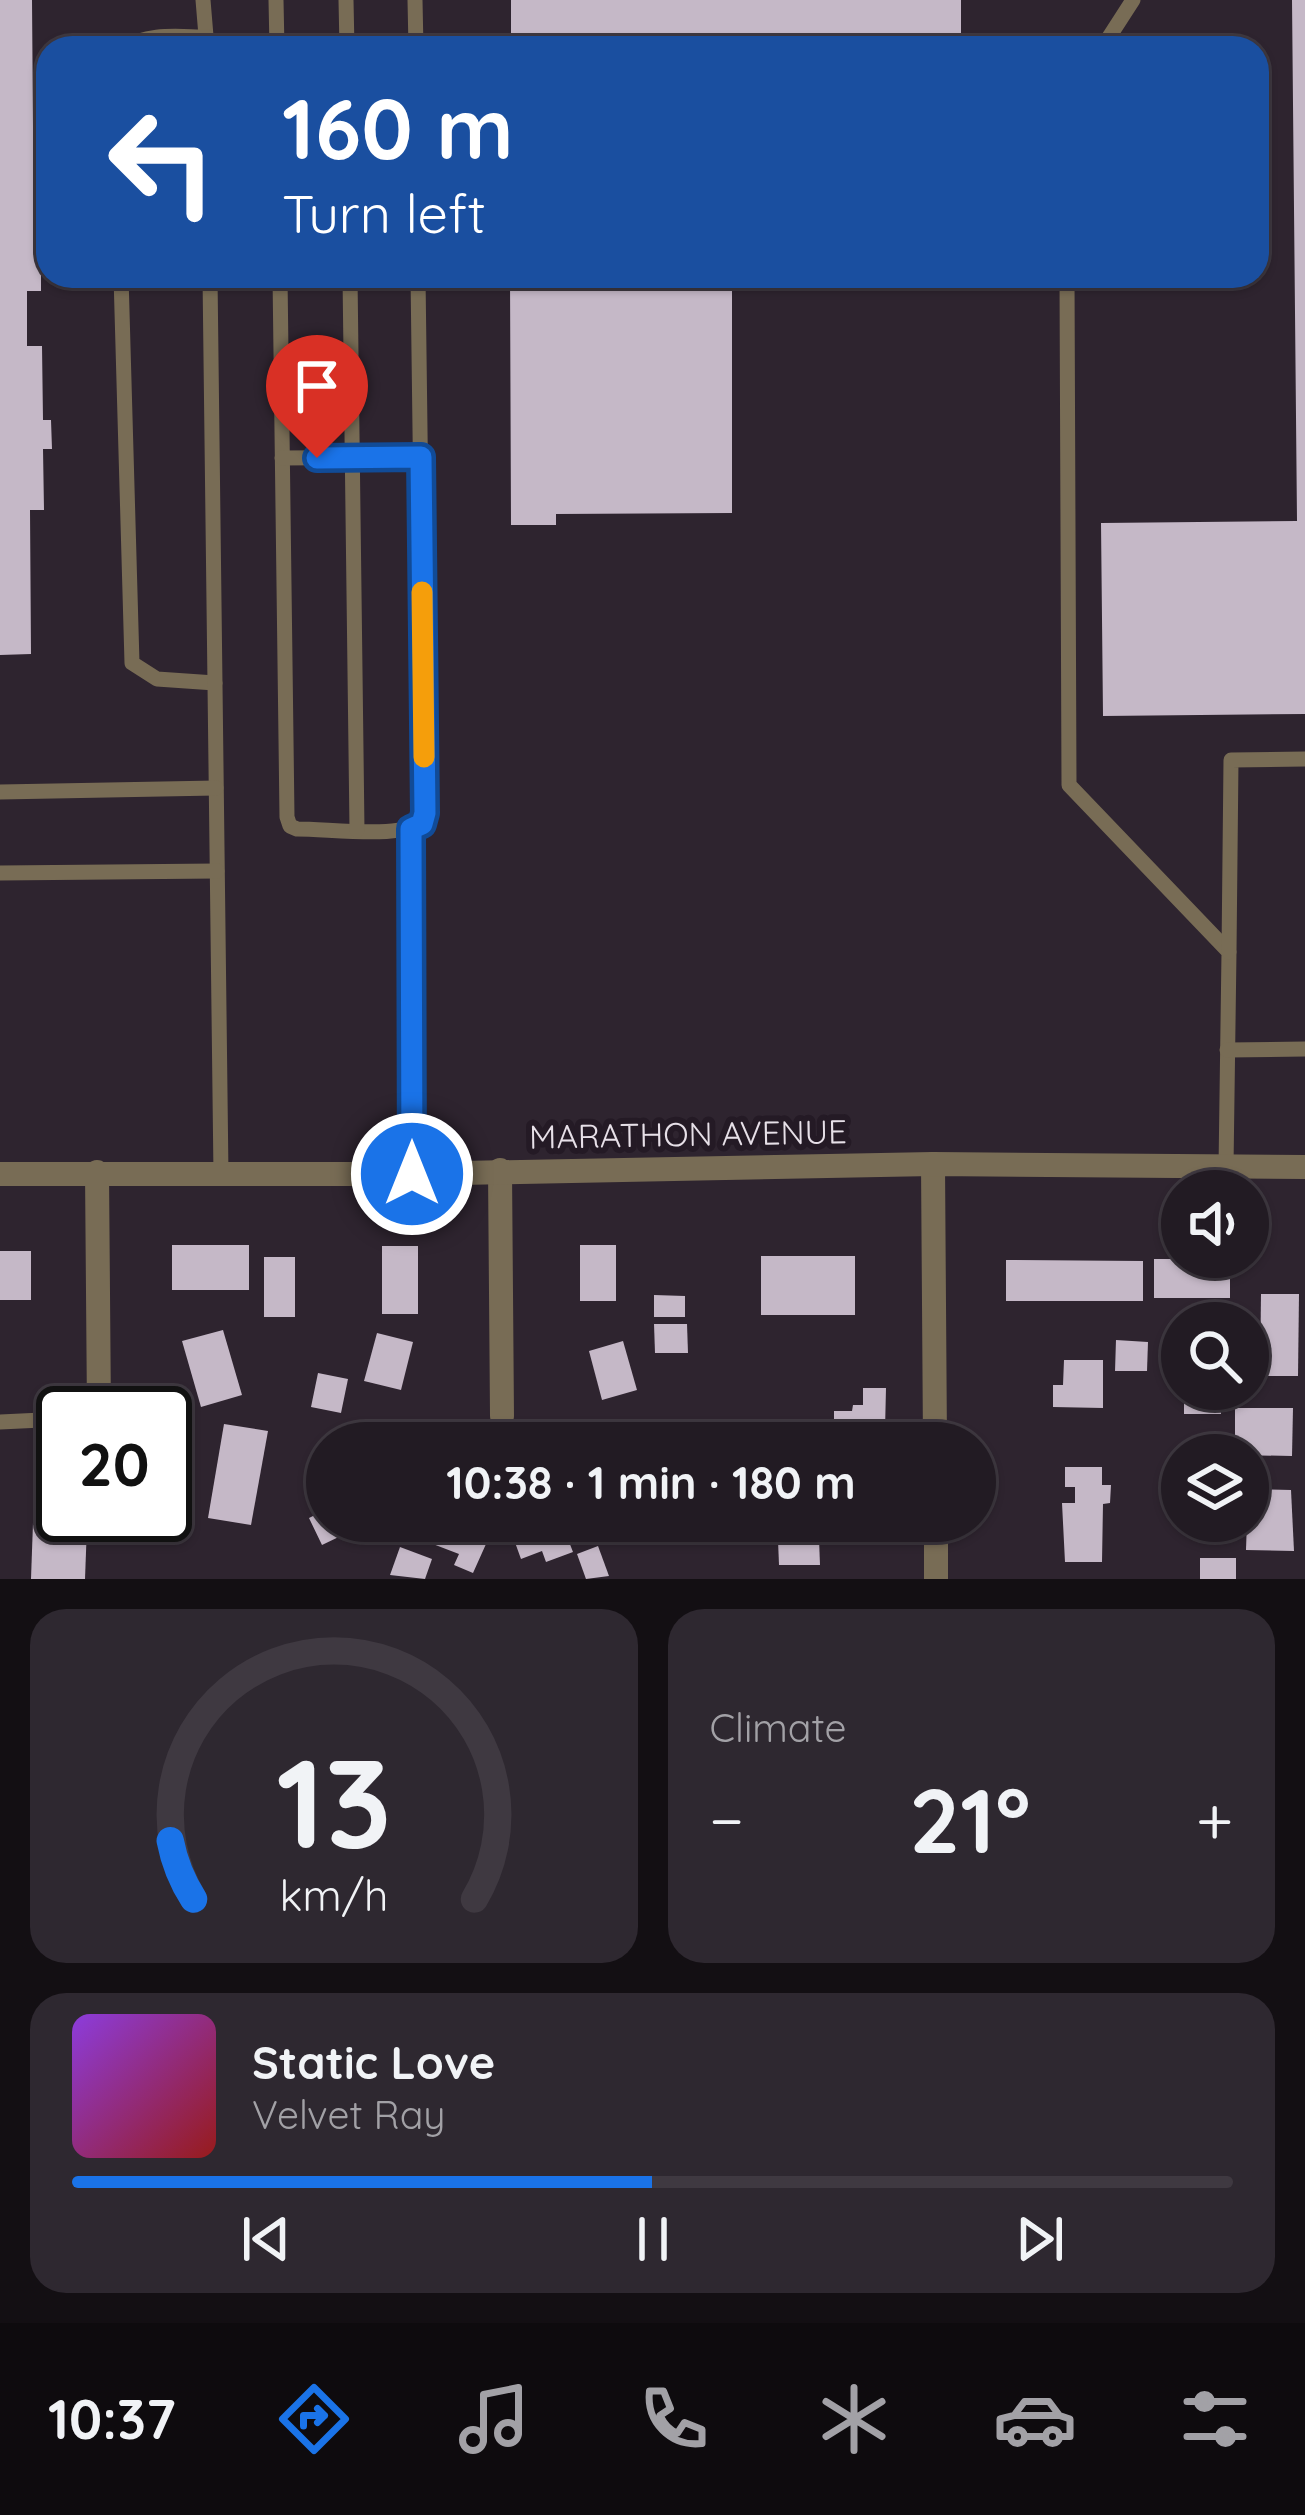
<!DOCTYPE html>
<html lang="en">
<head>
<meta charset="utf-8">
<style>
  body { margin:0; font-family:Quicksand,sans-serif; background:#2e2830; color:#f1f3f6; height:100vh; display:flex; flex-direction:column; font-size:45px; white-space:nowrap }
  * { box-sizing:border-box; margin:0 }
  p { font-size:39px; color:#a2a1a6 }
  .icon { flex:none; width:66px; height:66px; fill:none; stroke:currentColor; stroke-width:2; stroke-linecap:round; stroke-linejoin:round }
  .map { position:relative; height:1579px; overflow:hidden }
  .panel { display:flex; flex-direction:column; gap:30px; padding:30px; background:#130f13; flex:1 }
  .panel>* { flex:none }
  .banner { position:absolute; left:36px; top:36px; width:1233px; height:252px; border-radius:36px; box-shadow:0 3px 9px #0004,0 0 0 3px #3f3941; background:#1a4fa0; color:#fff; overflow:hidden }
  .controls { position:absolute; left:1161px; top:1170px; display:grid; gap:24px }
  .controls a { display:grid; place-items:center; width:108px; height:108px; border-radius:50%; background:#221b23; box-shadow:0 3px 9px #0004,0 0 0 3px #3f3941; font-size:60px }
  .speed { position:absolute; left:36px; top:1386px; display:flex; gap:24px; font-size:60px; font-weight:700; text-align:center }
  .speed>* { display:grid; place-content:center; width:156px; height:156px; border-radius:50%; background:#221b23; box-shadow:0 3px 9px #0004,0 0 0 3px #3f3941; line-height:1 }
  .speed .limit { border:6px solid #111; border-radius:18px; background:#fff; color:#111 }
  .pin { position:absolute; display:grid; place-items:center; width:102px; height:102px; color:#fff; margin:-123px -51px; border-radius:50% 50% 50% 0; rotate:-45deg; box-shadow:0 0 12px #0007 }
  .pin .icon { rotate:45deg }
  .me { position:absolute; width:132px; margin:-66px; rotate:0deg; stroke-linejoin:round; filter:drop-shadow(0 0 9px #0008) }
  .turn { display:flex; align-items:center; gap:42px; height:252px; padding:0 48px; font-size:54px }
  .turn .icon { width:156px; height:156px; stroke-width:2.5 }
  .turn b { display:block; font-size:84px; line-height:102px }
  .big { font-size:90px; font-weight:800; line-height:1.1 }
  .panel .widget { flex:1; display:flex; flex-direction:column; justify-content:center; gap:18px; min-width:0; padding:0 42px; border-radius:36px; background:#2e2830 }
  .panel .dial { align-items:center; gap:0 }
  .dial svg { height:312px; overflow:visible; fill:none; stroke:#3f3941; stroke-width:7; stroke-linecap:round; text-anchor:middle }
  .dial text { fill:#f1f3f6; stroke:none }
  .song { display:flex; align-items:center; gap:36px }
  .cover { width:144px; height:144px; border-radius:18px; background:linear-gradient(135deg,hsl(270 70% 55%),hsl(0 70% 35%)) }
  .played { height:12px; border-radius:6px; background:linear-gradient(90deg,#1a73e8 50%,#3f3941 50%) }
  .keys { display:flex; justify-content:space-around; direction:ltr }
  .heat { display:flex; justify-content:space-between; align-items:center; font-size:66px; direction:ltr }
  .panel .tiles { flex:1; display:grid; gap:30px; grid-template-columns:1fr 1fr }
  .widget:last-child { grid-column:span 2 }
  .trip { position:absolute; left:306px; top:1422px; width:690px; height:120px; border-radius:60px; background:#221b23; box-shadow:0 3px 9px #0004,0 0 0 3px #3f3941; font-weight:800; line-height:120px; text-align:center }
  .tab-bar { display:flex; height:192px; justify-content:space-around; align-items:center; background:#0e0b0e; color:#a2a1a6 }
  .tab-bar .icon { width:84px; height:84px }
  .tab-bar .on { color:#1a73e8 }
  .tab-bar b { font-size:54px; color:#f1f3f6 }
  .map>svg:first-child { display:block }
  .building { fill:#c5b8c7 }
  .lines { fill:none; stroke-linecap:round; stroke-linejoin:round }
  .service { stroke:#786c55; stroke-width:15 }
  .minor { stroke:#786c55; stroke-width:24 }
  .tertiary { stroke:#786c55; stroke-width:24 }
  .route-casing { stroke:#114b97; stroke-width:30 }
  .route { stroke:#1a73e8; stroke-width:21 }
  .slow { stroke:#f59e0b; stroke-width:21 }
  .labels { text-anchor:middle; stroke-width:12; stroke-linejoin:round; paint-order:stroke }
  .street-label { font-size:33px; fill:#e7e0e8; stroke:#241a25 }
</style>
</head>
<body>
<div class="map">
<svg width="1305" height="1579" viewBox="0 0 1305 1579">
  <rect width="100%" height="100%" fill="#2e242f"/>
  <g class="building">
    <polygon points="0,0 32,0 33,126 40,126 41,188 48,188 48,215 41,215 41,291 27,291 27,346 42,346 43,420 51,420 52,449 43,449 44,510 30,510 31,654 0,655"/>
    <rect x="511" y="0" width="450" height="48"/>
    <polygon points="1292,0 1305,0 1305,714 1103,716 1101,523 1297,521"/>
    <polygon points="510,276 732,276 732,513 556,514 556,525 511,525"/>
    <rect x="172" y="1245" width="77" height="45"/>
    <rect x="580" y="1245" width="36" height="56"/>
    <rect x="382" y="1246" width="36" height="68"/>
    <rect x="0" y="1251" width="31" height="49"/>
    <rect x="761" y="1256" width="94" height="59"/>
    <rect x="264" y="1257" width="31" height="60"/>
    <rect x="1154" y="1259" width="76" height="39"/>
    <polygon points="1006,1260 1143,1261 1143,1301 1006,1301"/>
    <polygon points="1261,1294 1299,1294 1298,1376 1260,1376"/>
    <polygon points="654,1295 685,1296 685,1317 654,1317"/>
    <polygon points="654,1324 687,1324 688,1353 655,1353"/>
    <polygon points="223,1330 242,1395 201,1407 182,1341"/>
    <polygon points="377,1333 413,1342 401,1390 364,1381"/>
    <polygon points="1116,1340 1148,1342 1147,1371 1115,1371"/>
    <polygon points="623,1341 637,1390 602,1400 589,1351"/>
    <polygon points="1064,1360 1103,1360 1103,1408 1053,1407 1053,1385 1063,1385"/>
    <polygon points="318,1373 348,1379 341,1413 311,1407"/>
    <polygon points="863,1388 886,1388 885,1430 860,1429 860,1442 834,1442 834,1411 852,1411 853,1405 863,1405"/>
    <rect x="1184" y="1392" width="37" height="22"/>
    <polygon points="1235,1408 1293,1408 1292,1456 1235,1455"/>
    <polygon points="224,1424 268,1431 251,1525 208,1518"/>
    <polygon points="1065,1467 1102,1467 1102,1485 1111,1485 1110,1503 1103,1504 1102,1562 1065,1562 1062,1503 1075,1503 1075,1487 1065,1487"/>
    <rect x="1171" y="1477" width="11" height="32"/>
    <polygon points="1248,1489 1291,1490 1294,1551 1246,1550"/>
    <polygon points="327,1509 327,1521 372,1521 322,1545 309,1518"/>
    <polygon points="433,1521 495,1524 473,1573 454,1565 459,1554 425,1541"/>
    <polygon points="514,1521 561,1521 573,1552 546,1562 542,1551 521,1559 508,1523"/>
    <polygon points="855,1521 890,1521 890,1542 842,1542 842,1526 855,1526"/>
    <polygon points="33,1523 87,1525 85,1579 31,1579"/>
    <polygon points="819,1539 820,1565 779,1565 778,1540"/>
    <polygon points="598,1546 609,1576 586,1579 577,1554"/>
    <polygon points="400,1547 432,1559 425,1579 390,1575"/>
    <rect x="1200" y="1558" width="36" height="21"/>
  </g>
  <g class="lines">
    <g class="service">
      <polyline points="203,0 207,48"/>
      <polyline points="276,0 277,48"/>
      <polyline points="346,0 347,48"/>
      <polyline points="415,0 416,48"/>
      <path d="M125,48C148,32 180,37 207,37"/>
      <polyline points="1102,48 1133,0"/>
      <polyline points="121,276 132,663 157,679 215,683"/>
      <polyline points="210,276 221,1175"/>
      <path d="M280,276L287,817L290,826L297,829C331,829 393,838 422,824L425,813L418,276"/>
      <polyline points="350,276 357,830"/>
      <polyline points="1067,276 1069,785 1229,952 1226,1168"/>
      <polyline points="282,458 421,457"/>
      <polyline points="0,792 216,788"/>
      <polyline points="411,829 412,1174"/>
      <polyline points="0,873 217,871"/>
      <polyline points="1229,952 1231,760 1305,759"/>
      <polyline points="1227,1050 1305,1049"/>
      <polyline points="0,1422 63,1419"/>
    </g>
    <g class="minor">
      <polyline points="933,1164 935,1443"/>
      <polyline points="500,1170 502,1416"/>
      <polyline points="97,1172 99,1413"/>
      <polyline points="936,1521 936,1579"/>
    </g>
    <polyline class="tertiary" points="0,1174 412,1174 933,1164 1305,1167"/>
  </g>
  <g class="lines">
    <defs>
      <polyline id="route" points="317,458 421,457 425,813 422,824 411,829 412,1174"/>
    </defs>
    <use href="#route" class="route-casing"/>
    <use href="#route" class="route"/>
    <polyline class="slow" points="422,592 424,757"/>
  </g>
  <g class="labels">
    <g class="street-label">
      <text transform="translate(688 1134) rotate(-1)" y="12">MARATHON AVENUE</text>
    </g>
  </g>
</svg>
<div class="controls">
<a><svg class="icon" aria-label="sound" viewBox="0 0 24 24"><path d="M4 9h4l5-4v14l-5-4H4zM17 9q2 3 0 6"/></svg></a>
<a><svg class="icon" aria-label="search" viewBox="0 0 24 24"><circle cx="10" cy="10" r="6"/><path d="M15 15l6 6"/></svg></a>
<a><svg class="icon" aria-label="layers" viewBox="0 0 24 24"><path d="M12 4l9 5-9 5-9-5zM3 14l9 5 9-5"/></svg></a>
</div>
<div class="speed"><div class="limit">20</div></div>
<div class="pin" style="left:317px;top:458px;background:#d93025"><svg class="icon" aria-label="arrive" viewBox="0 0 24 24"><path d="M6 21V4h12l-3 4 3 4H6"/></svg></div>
<svg class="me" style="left:412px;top:1174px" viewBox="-20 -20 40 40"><circle r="17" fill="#1a73e8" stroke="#fff" stroke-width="3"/><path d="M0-11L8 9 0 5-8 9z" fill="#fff"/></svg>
<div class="trip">10:38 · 1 min · 180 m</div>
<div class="banner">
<div class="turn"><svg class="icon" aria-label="left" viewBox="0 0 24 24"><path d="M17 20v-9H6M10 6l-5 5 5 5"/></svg><div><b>160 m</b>Turn left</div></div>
</div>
</div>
<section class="panel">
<div class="tiles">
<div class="widget dial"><svg viewBox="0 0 100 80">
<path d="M14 69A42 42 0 1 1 86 69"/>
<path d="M14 69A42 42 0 0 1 8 54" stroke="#1a73e8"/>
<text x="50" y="56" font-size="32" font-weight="700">13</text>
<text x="50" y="72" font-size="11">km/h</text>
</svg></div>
<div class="widget"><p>Climate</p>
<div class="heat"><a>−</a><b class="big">21°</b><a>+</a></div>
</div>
<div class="widget">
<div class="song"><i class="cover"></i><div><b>Static Love</b><p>Velvet Ray</p></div></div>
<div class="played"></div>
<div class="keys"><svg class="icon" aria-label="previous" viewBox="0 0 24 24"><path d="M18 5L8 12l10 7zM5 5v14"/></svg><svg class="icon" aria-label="pause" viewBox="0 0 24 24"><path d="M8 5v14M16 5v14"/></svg><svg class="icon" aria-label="next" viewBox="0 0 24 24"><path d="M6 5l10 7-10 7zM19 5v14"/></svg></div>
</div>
</div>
</section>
<nav class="tab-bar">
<b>10:37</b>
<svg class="icon on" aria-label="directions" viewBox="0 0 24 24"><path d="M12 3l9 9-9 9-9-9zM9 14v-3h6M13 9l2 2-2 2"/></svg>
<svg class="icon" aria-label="music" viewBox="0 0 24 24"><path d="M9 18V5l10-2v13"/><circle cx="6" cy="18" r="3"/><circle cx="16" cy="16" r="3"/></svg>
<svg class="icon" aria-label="phone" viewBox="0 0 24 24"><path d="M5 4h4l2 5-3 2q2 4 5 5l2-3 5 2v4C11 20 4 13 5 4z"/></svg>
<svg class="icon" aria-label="climate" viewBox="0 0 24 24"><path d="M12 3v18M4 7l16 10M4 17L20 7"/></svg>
<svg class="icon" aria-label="car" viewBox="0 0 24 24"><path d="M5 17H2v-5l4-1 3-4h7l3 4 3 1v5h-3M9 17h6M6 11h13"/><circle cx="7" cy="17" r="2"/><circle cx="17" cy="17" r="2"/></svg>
<svg class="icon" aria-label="filters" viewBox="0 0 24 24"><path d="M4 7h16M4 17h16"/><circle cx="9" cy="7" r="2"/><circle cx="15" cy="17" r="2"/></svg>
</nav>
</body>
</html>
